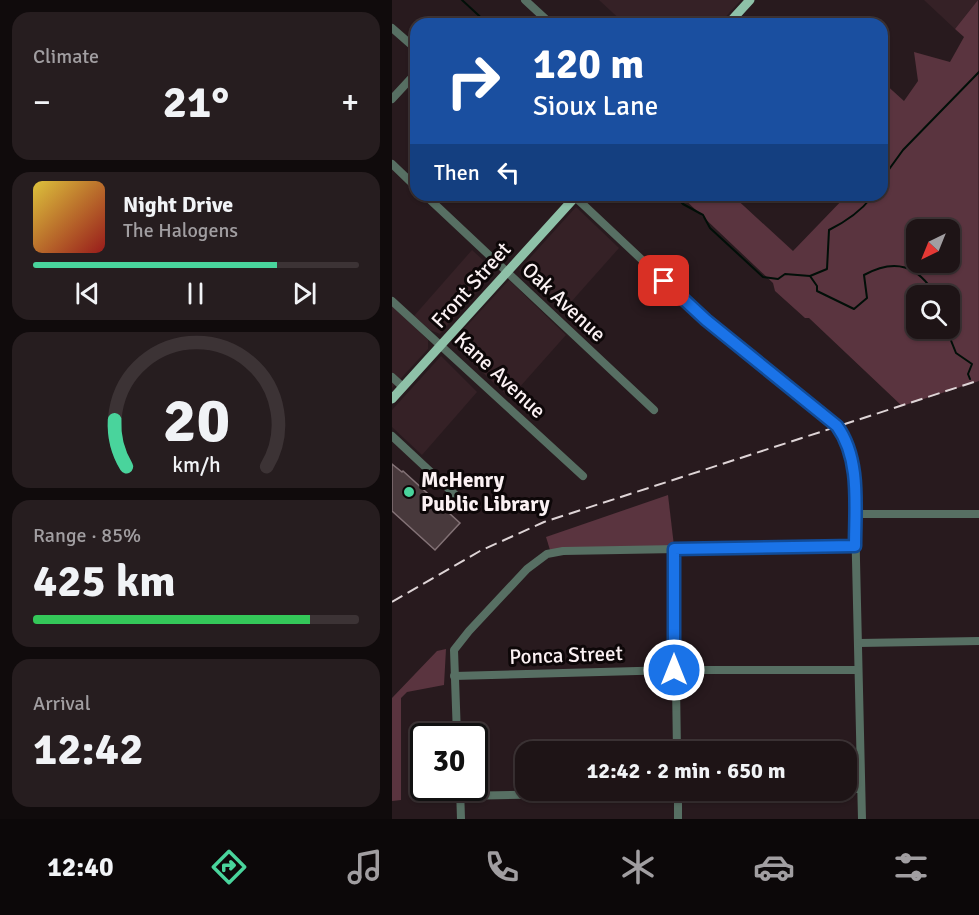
<!DOCTYPE html>
<html lang="en">
<head>
<meta charset="utf-8">
<style>
  body { margin:0; font-family:Signika,sans-serif; background:#261d1f; color:#f1f3f6; height:100vh; display:flex; flex-direction:column; font-size:22px; white-space:nowrap }
  * { box-sizing:border-box; margin:0 }
  p { font-size:20px; color:#a19ea1 }
  .icon { flex:none; width:33px; height:33px; fill:none; stroke:currentColor; stroke-width:2; stroke-linecap:round; stroke-linejoin:round }
  .map { position:relative; flex:1; overflow:hidden }
  .drawer { display:flex; flex-direction:column; gap:12px; padding:12px; background:#100b0c; width:392px }
  .drawer>* { flex:none }
  .banner { position:absolute; left:18px; top:18px; width:478px; height:183px; border-radius:18px; box-shadow:0 2px 4px #0004,0 0 0 2px #3c3335; background:#1a4fa0; color:#fff; overflow:hidden }
  .needle { width:39px; rotate:223deg }
  .controls { position:absolute; left:514px; top:219px; display:grid; gap:12px }
  .controls a { display:grid; place-items:center; width:54px; height:54px; border-radius:12px; background:#1e1416; box-shadow:0 2px 4px #0004,0 0 0 2px #3c3335; font-size:30px }
  .speed { position:absolute; left:18px; top:723px; display:flex; gap:12px; font-size:30px; font-weight:700; text-align:center }
  .speed>* { display:grid; place-content:center; width:78px; height:78px; border-radius:50%; background:#1e1416; box-shadow:0 2px 4px #0004,0 0 0 2px #3c3335; line-height:1 }
  .speed .limit { border:3px solid #111; border-radius:9px; background:#fff; color:#111 }
  .pin { position:absolute; display:grid; place-items:center; width:51px; height:51px; color:#fff; margin:-26px; border-radius:12px; box-shadow:0 3px 9px #0006 }
  .me { position:absolute; width:66px; margin:-33px; rotate:0deg; stroke-linejoin:round; filter:drop-shadow(0 0 4px #0008) }
  .turn { display:flex; align-items:center; gap:21px; height:126px; padding:0 24px; font-size:27px }
  .turn .icon { width:78px; height:78px; stroke-width:2.5 }
  .turn b { display:block; font-size:42px; line-height:51px }
  .then { display:flex; align-items:center; height:57px; padding:0 24px; background:#0003; gap:12px; font-size:22px }
  .big { font-size:45px; font-weight:700; line-height:1.1 }
  .drawer .tile { flex:1; display:flex; flex-direction:column; justify-content:center; gap:9px; min-width:0; padding:0 21px; border-radius:18px; background:#261d1f }
  .drawer .dial { align-items:center; gap:0 }
  .dial svg { height:156px; overflow:visible; fill:none; stroke:#3c3335; stroke-width:7; stroke-linecap:round; text-anchor:middle }
  .dial text { fill:#f1f3f6; stroke:none }
  .song { display:flex; align-items:center; gap:18px }
  .cover { width:72px; height:72px; border-radius:9px; background:linear-gradient(135deg,hsl(50 70% 55%),hsl(0 70% 35%)) }
  .played { height:6px; border-radius:3px; background:linear-gradient(90deg,#49d49c 75%,#3c3335 75%) }
  .keys { display:flex; justify-content:space-around; direction:ltr }
  .heat { display:flex; justify-content:space-between; align-items:center; font-size:33px; direction:ltr }
  .charge { height:9px; border-radius:4px; background:linear-gradient(90deg,#34c759 85%,#3c3335 0) }
  .trip { position:absolute; left:123px; top:741px; width:342px; height:60px; border-radius:18px; background:#1e1416; box-shadow:0 2px 4px #0004,0 0 0 2px #3c3335; font-weight:700; line-height:60px; text-align:center }
  .menu { display:flex; height:96px; justify-content:space-around; align-items:center; background:#0c0809; color:#a19ea1 }
  .menu .icon { width:42px; height:42px }
  .menu .active { color:#49d49c }
  .menu b { font-size:27px; color:#f1f3f6 }
  main { display:flex; flex:1; min-height:0 }
  .map>svg:first-child { display:block }
  .built { fill:#352126 }
  .green { fill:#5a343f; fill-rule:evenodd }
  .lines { fill:none; stroke-linecap:round; stroke-linejoin:round }
  .stream { stroke:#010f08; stroke-width:2 }
  .building { fill:#48393c; stroke:#837276; stroke-width:1.5 }
  .minor { stroke:#576f63; stroke-width:8 }
  .major { stroke:#8ec1a8; stroke-width:9 }
  .rail { stroke:#ded4d6; stroke-width:2; stroke-dasharray:12 6; stroke-linecap:butt }
  .route-casing { stroke:#114b97; stroke-width:15 }
  .route { stroke:#1a73e8; stroke-width:10 }
  .poi-dot { fill:#49d49c; stroke:#0d0708; stroke-width:2 }
  .labels { text-anchor:middle; stroke-width:6; stroke-linejoin:round; paint-order:stroke }
  .street-label { font-size:21px; fill:#fbf1f3; stroke:#0d0708 }
  .poi-label { font-size:21px; font-weight:bold; fill:#fbf1f3; stroke:#0d0708; text-anchor:start }
</style>
</head>
<body>
<main>
<section class="drawer">
<div class="tile"><p>Climate</p>
<div class="heat"><a>−</a><b class="big">21°</b><a>+</a></div>
</div>
<div class="tile">
<div class="song"><i class="cover"></i><div><b>Night Drive</b><p>The Halogens</p></div></div>
<div class="played"></div>
<div class="keys"><svg class="icon" aria-label="previous" viewBox="0 0 24 24"><path d="M18 5L8 12l10 7zM5 5v14"/></svg><svg class="icon" aria-label="pause" viewBox="0 0 24 24"><path d="M8 5v14M16 5v14"/></svg><svg class="icon" aria-label="next" viewBox="0 0 24 24"><path d="M6 5l10 7-10 7zM19 5v14"/></svg></div>
</div>
<div class="tile dial"><svg viewBox="0 0 100 80">
<path d="M14 69A42 42 0 1 1 86 69"/>
<path d="M14 69A42 42 0 0 1 8 45" stroke="#49d49c"/>
<text x="50" y="56" font-size="32" font-weight="700">20</text>
<text x="50" y="72" font-size="11">km/h</text>
</svg></div>
<div class="tile"><p>Range · 85%</p><b class="big">425 km</b><div class="charge"></div></div>
<div class="tile"><p>Arrival</p><b class="big">12:42</b></div>
</section>
<div class="map">
<svg width="588" height="819" viewBox="0 0 588 819">
  <rect width="100%" height="100%" fill="#281a1e"/>
  <g class="built">
    <polygon points="207,0 349,0 327,24 233,24"/>
    <polygon points="532,0 586,0 563,29"/>
    <polygon points="184,207 227,248 171,311 127,270"/>
    <polygon points="80,250 103,271 48,334 38,330 22,316"/>
    <polygon points="117,280 174,335 118,398 59,343"/>
    <polygon points="0,306 36,340 36,349 0,388"/>
    <polygon points="49,356 85,392 30,455 0,427 0,410"/>
  </g>
  <g class="green">
    <path d="M586,0L587,381L510,406L417,318H413L383,291L381,283L288,195H340L401,251L455,195H490L491,158L498,150L491,113V82L512,101L526,81L522,52L558,62L572,37L563,29ZM525,230H558V262H525ZM525,296H558V328H525Z"/>
    <polygon points="276,495 282,546 158,550 154,537"/>
    <polygon points="54,649 52,685 15,692 9,698 9,800 0,801 0,698 45,651"/>
  </g>
  <g class="lines">
    <g class="stream">
      <polyline points="70,0 96,24"/>
      <polyline points="490,179 511,150 588,71"/>
      <path d="M282,195L291,204L311,215L318,228L371,277L386,279L393,274L418,276L425,286V291L462,309L475,298L472,275C503,258 526,265 544,296"/>
      <path d="M418,276L435,269L437,230C453,222 468,212 479,198L477,195"/>
      <polyline points="554,328 564,353 580,364 576,374 578,379"/>
    </g>
  </g>
  <polygon class="building" points="0,464 10,472 11,471 68,523 43,550 0,511"/>
  <g class="lines">
    <g class="minor">
      <polyline points="133,0 159,24"/>
      <polyline points="0,28 24,49"/>
      <polyline points="0,99 24,73"/>
      <polyline points="0,164 24,187"/>
      <polyline points="33,195 262,410"/>
      <polyline points="181,195 314,320 445,426 457,445 462,474 470,819"/>
      <polyline points="0,301 191,476"/>
      <polyline points="0,377 11,387"/>
      <polyline points="0,436 72,503"/>
      <polyline points="463,514 588,514"/>
      <polyline points="282,549 285,752"/>
      <polyline points="467,643 588,641"/>
      <polyline points="62,676 282,670 466,670"/>
      <polyline points="65,736 62,650 77,631 135,569 155,554 171,551 463,546"/>
      <polyline points="68,788 69,819"/>
      <polyline points="454,789 469,789"/>
      <polyline points="286,790 286,819"/>
      <polyline points="68,796 384,790"/>
    </g>
    <g class="major">
      <polyline points="336,24 358,0"/>
      <polyline points="0,399 185,195"/>
    </g>
    <polyline class="rail" points="0,602 88,551 152,522 588,380"/>
  </g>
  <g class="lines">
    <defs>
      <path id="route" d="M272,281L314,320L445,426C469,459 463,507 463,546L282,549V670"/>
    </defs>
    <use href="#route" class="route-casing"/>
    <use href="#route" class="route"/>
  </g>
  <circle class="poi-dot" cx="17" cy="492" r="6"/>
  <g class="labels">
    <g class="street-label">
      <text transform="translate(79 285) rotate(-48)" y="7">Front Street</text>
      <text transform="translate(172 302) rotate(43)" y="7">Oak Avenue</text>
      <text transform="translate(108 375) rotate(43)" y="7">Kane Avenue</text>
      <text transform="translate(174 655) rotate(-2)" y="7">Ponca Street</text>
    </g>
    <g class="poi-label">
      <text x="29" y="487">McHenry<tspan x="29" dy="24">Public Library</tspan></text>
    </g>
  </g>
</svg>
<div class="controls">
<a><svg class="needle" viewBox="-14 -14 28 28"><path d="M0-13l5 13h-10z" fill="#e53935"/><path d="M0 13l5-13h-10z" fill="#a19ea1"/></svg></a>
<a><svg class="icon" aria-label="search" viewBox="0 0 24 24"><circle cx="10" cy="10" r="6"/><path d="M15 15l6 6"/></svg></a>
</div>
<div class="speed"><div class="limit">30</div></div>
<div class="pin" style="left:272px;top:281px;background:#d93025"><svg class="icon" aria-label="arrive" viewBox="0 0 24 24"><path d="M6 21V4h12l-3 4 3 4H6"/></svg></div>
<svg class="me" style="left:282px;top:670px" viewBox="-20 -20 40 40"><circle r="17" fill="#1a73e8" stroke="#fff" stroke-width="3"/><path d="M0-11L8 9 0 5-8 9z" fill="#fff"/></svg>
<div class="trip">12:42 · 2 min · 650 m</div>
<div class="banner">
<div class="turn"><svg class="icon" aria-label="right" viewBox="0 0 24 24"><path d="M7 20v-9h11M14 6l5 5-5 5"/></svg><div><b>120 m</b>Sioux Lane</div></div>
<div class="then">Then<svg class="icon" aria-label="left" viewBox="0 0 24 24"><path d="M17 20v-9H6M10 6l-5 5 5 5"/></svg></div>
</div>
</div>
</main>
<nav class="menu">
<b>12:40</b>
<svg class="icon active" aria-label="directions" viewBox="0 0 24 24"><path d="M12 3l9 9-9 9-9-9zM9 14v-3h6M13 9l2 2-2 2"/></svg>
<svg class="icon" aria-label="music" viewBox="0 0 24 24"><path d="M9 18V5l10-2v13"/><circle cx="6" cy="18" r="3"/><circle cx="16" cy="16" r="3"/></svg>
<svg class="icon" aria-label="phone" viewBox="0 0 24 24"><path d="M5 4h4l2 5-3 2q2 4 5 5l2-3 5 2v4C11 20 4 13 5 4z"/></svg>
<svg class="icon" aria-label="climate" viewBox="0 0 24 24"><path d="M12 3v18M4 7l16 10M4 17L20 7"/></svg>
<svg class="icon" aria-label="car" viewBox="0 0 24 24"><path d="M5 17H2v-5l4-1 3-4h7l3 4 3 1v5h-3M9 17h6M6 11h13"/><circle cx="7" cy="17" r="2"/><circle cx="17" cy="17" r="2"/></svg>
<svg class="icon" aria-label="filters" viewBox="0 0 24 24"><path d="M4 7h16M4 17h16"/><circle cx="9" cy="7" r="2"/><circle cx="15" cy="17" r="2"/></svg>
</nav>
</body>
</html>
